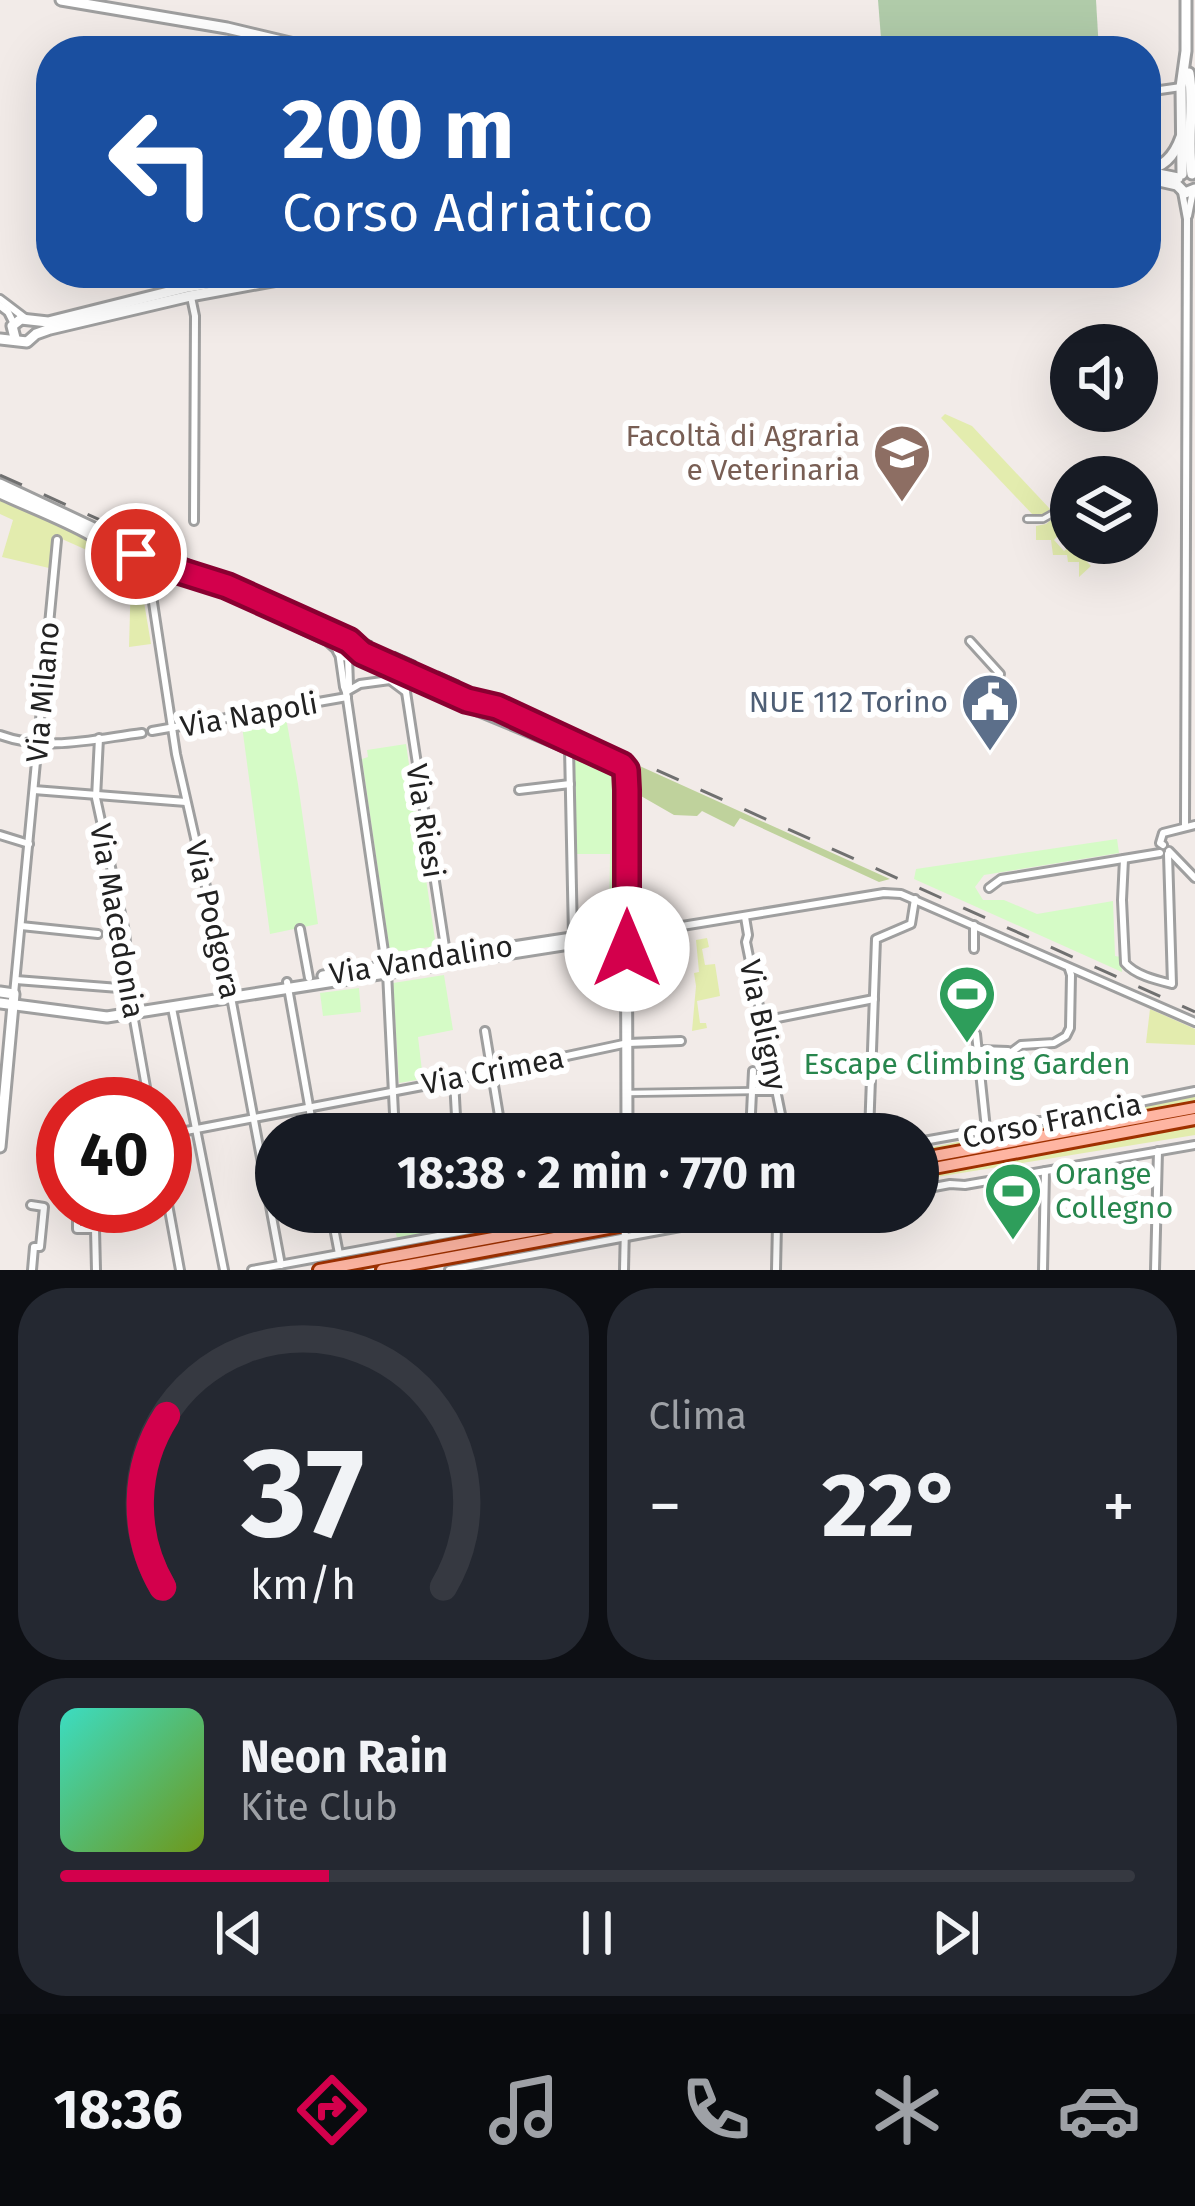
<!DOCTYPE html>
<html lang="it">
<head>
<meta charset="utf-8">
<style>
  body { margin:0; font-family:"Fira Sans",sans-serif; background:#242831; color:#f1f3f6; height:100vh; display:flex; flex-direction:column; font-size:45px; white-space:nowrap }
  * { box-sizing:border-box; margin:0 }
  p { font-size:39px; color:#9ea1a6 }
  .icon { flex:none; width:66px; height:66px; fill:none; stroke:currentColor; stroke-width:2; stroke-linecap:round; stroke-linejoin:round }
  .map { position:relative; height:1270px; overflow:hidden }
  .panel { display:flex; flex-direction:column; gap:18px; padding:18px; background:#0d0f14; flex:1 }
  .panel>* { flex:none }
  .top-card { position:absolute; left:36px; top:36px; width:1125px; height:252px; border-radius:48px; box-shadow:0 12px 48px #0002; background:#1a4fa0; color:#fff; overflow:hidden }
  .buttons { position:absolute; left:1050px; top:324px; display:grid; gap:24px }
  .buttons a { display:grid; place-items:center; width:108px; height:108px; border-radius:50%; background:#171b24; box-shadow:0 12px 48px #0002; font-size:60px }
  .speed { position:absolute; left:36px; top:1077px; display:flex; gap:24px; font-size:60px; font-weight:700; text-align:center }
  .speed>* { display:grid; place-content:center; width:156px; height:156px; border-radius:50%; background:#171b24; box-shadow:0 12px 48px #0002; line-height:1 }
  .speed .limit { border:18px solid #d22; background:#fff; color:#111 }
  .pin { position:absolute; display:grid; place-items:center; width:102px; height:102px; color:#fff; margin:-51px; border:6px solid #fff; border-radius:50%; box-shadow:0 3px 12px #0007 }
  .me { position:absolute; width:132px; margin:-66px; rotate:0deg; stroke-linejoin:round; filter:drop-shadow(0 0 9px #0008) }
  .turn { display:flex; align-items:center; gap:42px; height:252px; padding:0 48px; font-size:54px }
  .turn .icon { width:156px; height:156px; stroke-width:2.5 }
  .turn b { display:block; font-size:84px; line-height:102px }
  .big { font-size:90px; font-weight:700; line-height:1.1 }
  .panel .tile { flex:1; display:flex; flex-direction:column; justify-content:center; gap:18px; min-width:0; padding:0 42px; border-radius:48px; background:#242831 }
  .panel .dial { align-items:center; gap:0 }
  .dial svg { height:312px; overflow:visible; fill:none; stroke:#363941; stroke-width:7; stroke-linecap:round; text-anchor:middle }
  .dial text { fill:#f1f3f6; stroke:none }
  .song { display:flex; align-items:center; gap:36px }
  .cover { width:144px; height:144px; border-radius:18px; background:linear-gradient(135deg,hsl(170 70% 55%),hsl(80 70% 35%)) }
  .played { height:12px; border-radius:6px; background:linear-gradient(90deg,#d3004c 25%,#363941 25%) }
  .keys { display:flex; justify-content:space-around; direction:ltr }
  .heat { display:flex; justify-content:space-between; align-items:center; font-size:66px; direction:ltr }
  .panel .tiles { flex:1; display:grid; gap:18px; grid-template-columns:1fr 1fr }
  .tile:last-child { grid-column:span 2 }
  .trip { position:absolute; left:255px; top:1113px; width:684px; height:120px; border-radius:60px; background:#171b24; box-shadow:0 12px 48px #0002; font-weight:700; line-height:120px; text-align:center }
  .dock { display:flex; height:192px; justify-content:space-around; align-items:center; background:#090b0e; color:#9ea1a6 }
  .dock .icon { width:84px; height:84px }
  .dock .current { color:#d3004c }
  .dock b { font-size:54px; color:#f1f3f6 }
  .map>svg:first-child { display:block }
  .grass { fill:#e3ecae }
  .forest { fill:#bfd29c }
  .cemetery { fill:#b0cba9 }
  .park { fill:#d5fbc6 }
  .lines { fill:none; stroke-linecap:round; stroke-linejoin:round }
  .pedestrian-casing { stroke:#9f9f9f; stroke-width:10 }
  .minor-casing { stroke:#9f9f9f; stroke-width:12 }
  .tertiary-casing { stroke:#9f9f9f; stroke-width:15 }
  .primary-casing { stroke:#9f3100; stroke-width:16 }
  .pedestrian { stroke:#fff; stroke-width:4.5 }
  .minor { stroke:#fff; stroke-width:6 }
  .tertiary { stroke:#fff; stroke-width:9 }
  .primary { stroke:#feb5a2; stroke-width:10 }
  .rail { stroke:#707070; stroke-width:3; stroke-dasharray:24 24; stroke-linecap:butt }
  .route-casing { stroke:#890031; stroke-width:30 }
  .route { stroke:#d3004c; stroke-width:21 }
  .labels { text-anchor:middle; stroke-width:12; stroke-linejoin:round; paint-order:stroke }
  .education-label { font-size:30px; fill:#785e54; stroke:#fff; text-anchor:end }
  .street-label { font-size:30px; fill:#222; stroke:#fff }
  .service-label { font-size:30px; fill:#4e5e75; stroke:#fff; text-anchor:end }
  .leisure-label { font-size:30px; fill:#27864d; stroke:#fff }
</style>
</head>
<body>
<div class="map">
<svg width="1195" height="1270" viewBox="0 0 1195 1270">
  <rect width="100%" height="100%" fill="#f2ebe8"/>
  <g class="grass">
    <polygon points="945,414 972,426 1050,509 1041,517 1034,516 941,418"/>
    <polygon points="0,497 91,535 145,579 149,588 142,590 151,644 129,647 131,576 127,568 53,535 49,568 2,557 13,520 0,514"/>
    <polygon points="1059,513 1068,525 1054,540 1064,551 1071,545 1091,566 1079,577 1079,562 1068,562 1067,555 1053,555 1051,540 1036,540 1036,526 1046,524"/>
    <polygon points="707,938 709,947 702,949 705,965 715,964 720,996 697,1001 700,1023 706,1023 707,1028 692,1031 696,986 694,973 699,972 696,940"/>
    <polygon points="1150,1009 1195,1029 1195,1045 1146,1043"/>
    <polygon points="1195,1094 1195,1103 918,1153 918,1150"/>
    <polygon points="1195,1124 1195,1135 918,1180 918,1175"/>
  </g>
  <polygon class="forest" points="633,763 890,879 879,882 740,818 734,827 702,811 697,816 674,815 634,792"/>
  <polygon class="cemetery" points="878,0 1096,0 1099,51 882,51"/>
  <g class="park">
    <polygon points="286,718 298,784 318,924 270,934 242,726"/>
    <polygon points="406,744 436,946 390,953 362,759 368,757 367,750"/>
    <polygon points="571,753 612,771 621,783 620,922 609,923 610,854 574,854"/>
    <polygon points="1117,839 1119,853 984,875 975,887 983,900 1004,900 1037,914 1113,901 1115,956 1121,957 1122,972 914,879 916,869"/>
    <polygon points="444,975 453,1030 418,1037 423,1079 399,1083 393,983"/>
    <polygon points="359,988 361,1012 323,1016 320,993"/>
    <polygon points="391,1212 455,1212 456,1228 397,1238"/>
  </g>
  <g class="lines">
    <defs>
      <g id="pedestrian">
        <polyline points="1027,519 1043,519 1059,510"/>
        <polyline points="628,1093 754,1091"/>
      </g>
      <g id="minor">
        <polyline points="1146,92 1181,87"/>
        <polyline points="1182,192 1187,219 1185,827"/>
        <polyline points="1188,216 1193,191"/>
        <polyline points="191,297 195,316 194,521"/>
        <polyline points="0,299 25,318"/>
        <polyline points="0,306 8,312 14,324"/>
        <polyline points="149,576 176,754 231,997 281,1265"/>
        <polyline points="970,641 1000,674"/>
        <polyline points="339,652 344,687 346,692 348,688"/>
        <polyline points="348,656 349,686"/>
        <polyline points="407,678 406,692 447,960"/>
        <polyline points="152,731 347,697"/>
        <path d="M0,735C46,752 94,739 142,733"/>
        <polyline points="99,738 96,798 125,932 133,1014 149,1104"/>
        <polyline points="569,748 573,936"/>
        <polyline points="34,790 186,802"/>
        <polyline points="519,790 570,784"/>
        <polyline points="0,835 29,844"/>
        <polyline points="1163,845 1160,843 1163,833 1195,825"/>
        <polyline points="1169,851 1195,878"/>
        <path d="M1124,859L1122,900L1125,963C1135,975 1156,980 1172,984L1168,854"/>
        <polyline points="989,888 1001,879 1160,853"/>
        <polyline points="745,917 748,935 746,942 785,1134"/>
        <polyline points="974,925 974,949"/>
        <polyline points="21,926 98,934"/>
        <polyline points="300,929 309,978"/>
        <polyline points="627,935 884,893 901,894 1195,1022"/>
        <polyline points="16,980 132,989"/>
        <polyline points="287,982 314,1134"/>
        <polyline points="14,994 57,540"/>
        <polyline points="172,1008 224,1270"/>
        <polyline points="762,1021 874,999"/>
        <polyline points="485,1031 502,1134"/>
        <polyline points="976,1034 986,1129"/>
        <polyline points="979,1050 1008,1051"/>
        <polyline points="982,1074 1021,1045 1054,1043 1066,1036 1070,1028 1071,975 1069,969"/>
        <polyline points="454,1080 457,1134"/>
        <polyline points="755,1091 777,1091"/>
        <polyline points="750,1127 782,1121"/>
        <polyline points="395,1134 387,972 346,692 360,684 390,680 406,692"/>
        <polyline points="750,1134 753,1071"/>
        <polyline points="869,1134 876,939 911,924 915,899"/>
        <polyline points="165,1135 454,1080 628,1043 681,1041"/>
        <polyline points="918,1142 1035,1121 1047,1121 1195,1091"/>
        <polyline points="165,1188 180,1270"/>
        <polyline points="918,1190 950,1184 965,1185 1195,1145"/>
        <polyline points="31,1205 44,1207 40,1247 34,1247 32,1270"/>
        <polyline points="77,1206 77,1229 95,1229 96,1270"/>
        <polyline points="331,1212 339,1254"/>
        <polyline points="461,1212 463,1231"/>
        <polyline points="773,1212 777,1224 776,1270"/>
        <polyline points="777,1224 807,1212"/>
        <polyline points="252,1270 569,1212"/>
        <polyline points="449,1270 761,1212"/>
        <polyline points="624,1270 625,1225"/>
        <polyline points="1043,1270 1045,1171"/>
        <polyline points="1155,1270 1158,1151"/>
      </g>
      <g id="tertiary">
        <polyline points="61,0 227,28 324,51"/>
        <path d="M1189,73C1195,104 1186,141 1192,174"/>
        <path d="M1146,169C1164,168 1175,154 1181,137"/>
        <polyline points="1148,172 1178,178"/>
        <polyline points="1182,174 1181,87 1186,51 1186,0"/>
        <polyline points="1146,178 1177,185 1185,193 1195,189"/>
        <polyline points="15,338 12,326 21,319 48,322 188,287 272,273"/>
        <polyline points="0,339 27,342 36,334 50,329 190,296 316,273"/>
        <polyline points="0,484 98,530 130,551 141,554"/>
        <path d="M0,493C52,517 104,533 143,575C152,577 158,573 160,565L157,556L146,552L139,556L136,565"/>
        <polyline points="160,561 170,568 238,591 344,641"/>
        <path d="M156,574C210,577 278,618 328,640L338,649"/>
        <circle cx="346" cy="648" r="8"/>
        <polyline points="354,647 467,700 497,707 615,760 626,770 627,1134"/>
        <polyline points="468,706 569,748 614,769 626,779"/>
        <polyline points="323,976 591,935"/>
        <polyline points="0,992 14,994 0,1147"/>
        <polyline points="0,1003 107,1017 627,935"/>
      </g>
      <g id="primary">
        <polyline points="918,1159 1195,1108"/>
        <polyline points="918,1171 1195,1119"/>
        <polyline points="319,1270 633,1212"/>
        <polyline points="382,1270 695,1212"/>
      </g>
    </defs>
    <use href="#pedestrian" class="pedestrian-casing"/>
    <use href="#minor" class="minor-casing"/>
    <use href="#tertiary" class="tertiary-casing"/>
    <use href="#primary" class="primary-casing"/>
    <use href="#pedestrian" class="pedestrian"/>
    <use href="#minor" class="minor"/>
    <use href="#tertiary" class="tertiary"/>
    <use href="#primary" class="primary"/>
    <polyline class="rail" points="0,475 1195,1012"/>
  </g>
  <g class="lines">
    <defs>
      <polyline id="route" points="136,554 154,553 170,568 227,586 349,641 362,653 467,700 497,707 622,765 626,770 627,790 627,949"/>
    </defs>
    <use href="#route" class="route-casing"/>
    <use href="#route" class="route"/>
  </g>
  <defs>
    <symbol id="university-pin" viewBox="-11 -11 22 30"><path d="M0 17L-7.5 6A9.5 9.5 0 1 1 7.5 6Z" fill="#8d6e63" stroke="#fff"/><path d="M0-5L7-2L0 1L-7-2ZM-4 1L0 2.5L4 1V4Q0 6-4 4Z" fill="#fff"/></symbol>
    <symbol id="civic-pin" viewBox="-11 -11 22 30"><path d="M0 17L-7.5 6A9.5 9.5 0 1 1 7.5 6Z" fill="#5c6f8a" stroke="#fff"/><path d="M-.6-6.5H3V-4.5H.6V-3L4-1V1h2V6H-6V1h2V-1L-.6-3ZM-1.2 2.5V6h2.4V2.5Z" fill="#fff"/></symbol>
    <symbol id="stadium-pin" viewBox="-11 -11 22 30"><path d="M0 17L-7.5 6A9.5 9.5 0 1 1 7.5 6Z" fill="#2e9e5b" stroke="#fff"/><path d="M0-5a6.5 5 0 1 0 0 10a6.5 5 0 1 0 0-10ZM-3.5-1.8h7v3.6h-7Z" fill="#fff"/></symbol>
  </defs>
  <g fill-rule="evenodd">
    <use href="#university-pin" x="869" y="420" width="66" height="90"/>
    <use href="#civic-pin" x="957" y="669" width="66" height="90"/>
    <use href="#stadium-pin" x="934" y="961" width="66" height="90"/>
    <use href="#stadium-pin" x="980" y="1158" width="66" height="90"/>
  </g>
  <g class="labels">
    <g class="education-label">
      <text x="860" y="446">Facoltà di Agraria<tspan x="860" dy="34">e Veterinaria</tspan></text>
    </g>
    <g class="street-label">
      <text transform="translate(43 692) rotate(-85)" y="10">Via Milano</text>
      <text transform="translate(249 715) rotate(-10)" y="10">Via Napoli</text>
      <text transform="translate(425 821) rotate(81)" y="10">Via Riesi</text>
      <text transform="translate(213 920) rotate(77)" y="10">Via Podgora</text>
      <text transform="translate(117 921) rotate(80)" y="10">Via Macedonia</text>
      <text transform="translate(421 960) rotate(-9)" y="10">Via Vandalino</text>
      <text transform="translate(763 1025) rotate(78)" y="10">Via Bligny</text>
      <text transform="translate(493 1071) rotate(-11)" y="10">Via Crimea</text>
      <text transform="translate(1052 1121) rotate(-11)" y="10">Corso Francia</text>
    </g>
    <g class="service-label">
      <text x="948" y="712">NUE 112 Torino</text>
    </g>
    <g class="leisure-label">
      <text x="967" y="1074">Escape Climbing Garden</text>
      <text x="1055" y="1184" text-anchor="start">Orange<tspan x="1055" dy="34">Collegno</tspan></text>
    </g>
  </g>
</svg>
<div class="buttons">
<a><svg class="icon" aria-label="sound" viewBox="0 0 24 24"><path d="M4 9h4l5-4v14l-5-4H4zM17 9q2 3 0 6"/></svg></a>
<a><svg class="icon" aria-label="layers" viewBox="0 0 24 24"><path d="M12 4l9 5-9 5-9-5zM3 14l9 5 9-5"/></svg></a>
</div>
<div class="speed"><div class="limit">40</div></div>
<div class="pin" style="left:136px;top:554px;background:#d93025"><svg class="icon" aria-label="arrive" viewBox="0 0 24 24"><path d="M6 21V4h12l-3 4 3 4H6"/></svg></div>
<svg class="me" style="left:627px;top:949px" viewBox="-20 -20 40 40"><circle r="19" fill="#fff"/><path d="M0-13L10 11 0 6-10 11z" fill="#d3004c"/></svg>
<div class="trip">18:38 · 2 min · 770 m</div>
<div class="top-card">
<div class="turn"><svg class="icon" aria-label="left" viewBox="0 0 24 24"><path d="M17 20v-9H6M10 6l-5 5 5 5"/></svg><div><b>200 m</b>Corso Adriatico</div></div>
</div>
</div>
<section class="panel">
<div class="tiles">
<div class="tile dial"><svg viewBox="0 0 100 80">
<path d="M14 69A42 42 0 1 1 86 69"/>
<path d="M14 69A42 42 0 0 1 15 25" stroke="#d3004c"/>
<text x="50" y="56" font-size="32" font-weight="700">37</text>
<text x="50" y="72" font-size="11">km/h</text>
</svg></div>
<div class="tile"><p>Clima</p>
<div class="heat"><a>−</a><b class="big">22°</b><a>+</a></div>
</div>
<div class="tile">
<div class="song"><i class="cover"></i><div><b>Neon Rain</b><p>Kite Club</p></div></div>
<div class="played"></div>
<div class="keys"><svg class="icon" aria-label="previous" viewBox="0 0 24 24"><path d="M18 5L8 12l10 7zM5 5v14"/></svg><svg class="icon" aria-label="pause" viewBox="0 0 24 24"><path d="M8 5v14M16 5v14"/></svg><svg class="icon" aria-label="next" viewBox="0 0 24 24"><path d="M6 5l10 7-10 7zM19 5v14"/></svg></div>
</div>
</div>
</section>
<nav class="dock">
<b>18:36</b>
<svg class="icon current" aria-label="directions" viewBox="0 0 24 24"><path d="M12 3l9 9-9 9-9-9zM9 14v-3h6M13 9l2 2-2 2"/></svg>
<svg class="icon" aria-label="music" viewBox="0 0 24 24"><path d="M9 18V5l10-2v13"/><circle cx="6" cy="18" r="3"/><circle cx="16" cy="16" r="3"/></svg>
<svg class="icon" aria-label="phone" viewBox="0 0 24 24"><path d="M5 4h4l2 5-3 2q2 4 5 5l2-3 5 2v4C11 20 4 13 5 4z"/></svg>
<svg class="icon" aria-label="climate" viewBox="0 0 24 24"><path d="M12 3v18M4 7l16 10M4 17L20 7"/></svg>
<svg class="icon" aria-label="car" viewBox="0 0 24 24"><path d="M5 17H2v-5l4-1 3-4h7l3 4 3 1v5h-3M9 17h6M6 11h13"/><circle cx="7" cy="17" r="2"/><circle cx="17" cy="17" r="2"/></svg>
</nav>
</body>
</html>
